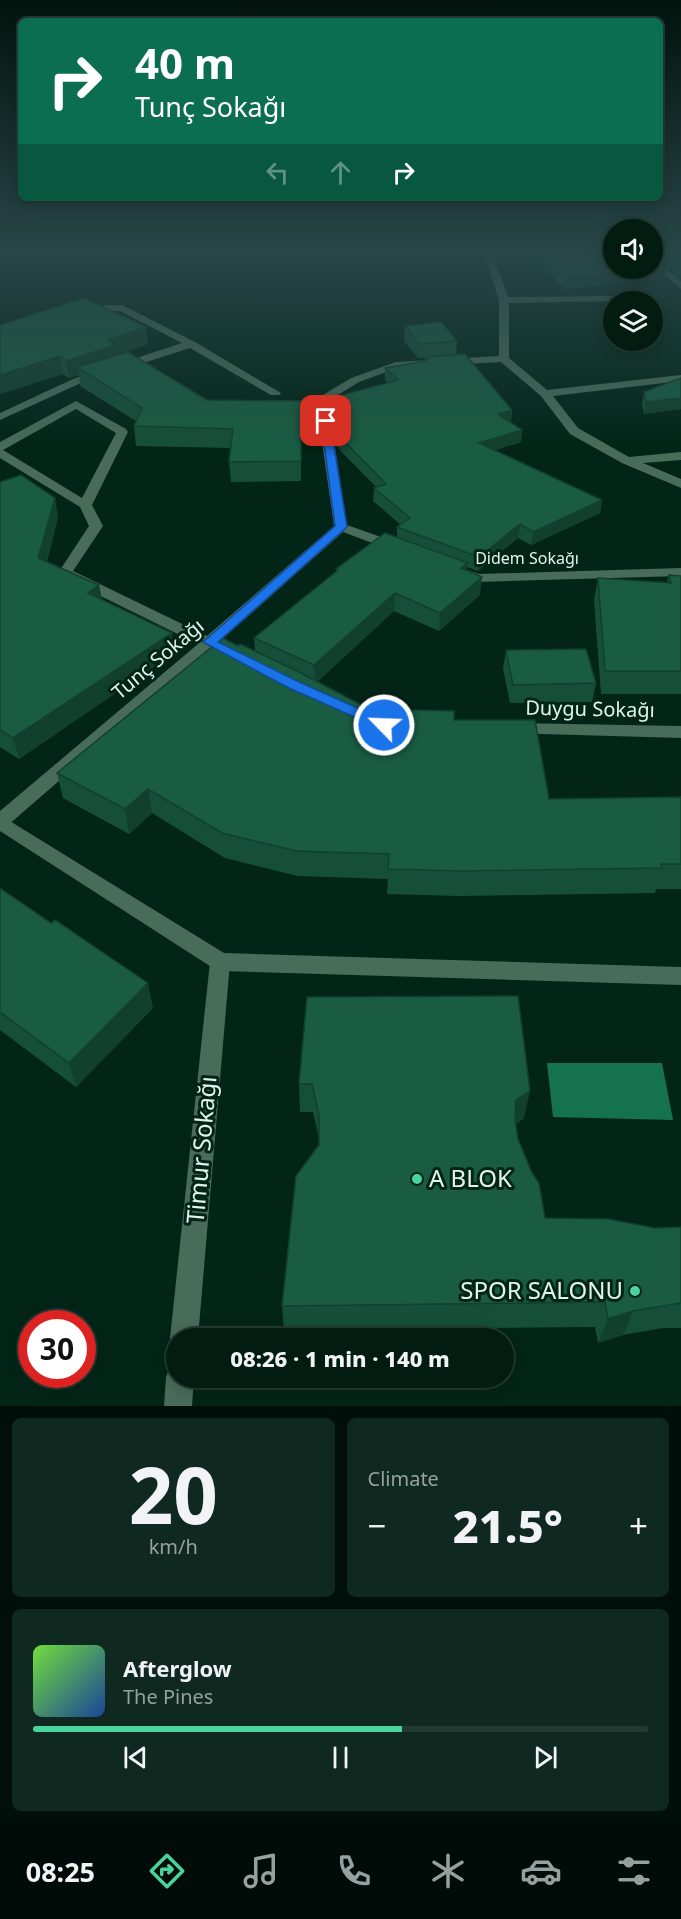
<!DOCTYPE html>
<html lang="en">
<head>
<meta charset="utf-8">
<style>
  body { margin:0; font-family:"Noto Sans",sans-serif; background:#102920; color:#f1f3f6; height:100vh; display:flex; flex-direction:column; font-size:22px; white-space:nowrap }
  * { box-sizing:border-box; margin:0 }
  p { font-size:20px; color:#96a19f }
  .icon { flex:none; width:33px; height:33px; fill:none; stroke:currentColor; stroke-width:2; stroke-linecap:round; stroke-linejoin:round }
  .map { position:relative; height:1406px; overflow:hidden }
  .sheet { display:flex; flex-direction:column; gap:12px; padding:12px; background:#010f0a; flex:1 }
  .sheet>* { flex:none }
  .hud { position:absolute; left:18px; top:18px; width:645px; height:183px; border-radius:9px; box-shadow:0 3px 15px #0003,0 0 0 2px #233a32; background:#0b6e4f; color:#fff; overflow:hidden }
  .buttons { position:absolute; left:603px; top:219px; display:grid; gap:12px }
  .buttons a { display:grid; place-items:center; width:60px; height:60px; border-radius:50%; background:#021c12; box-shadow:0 3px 15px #0003,0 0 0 2px #233a32; font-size:30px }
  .speed { position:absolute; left:18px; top:1310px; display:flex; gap:12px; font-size:30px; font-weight:700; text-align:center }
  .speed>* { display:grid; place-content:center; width:78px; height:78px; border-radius:50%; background:#021c12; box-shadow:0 3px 15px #0003,0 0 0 2px #233a32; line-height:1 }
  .speed .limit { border:9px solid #d22; background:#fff; color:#111 }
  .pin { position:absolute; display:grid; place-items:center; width:51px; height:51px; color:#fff; margin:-26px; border-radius:12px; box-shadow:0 3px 9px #0006 }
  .me { position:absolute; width:66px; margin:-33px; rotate:294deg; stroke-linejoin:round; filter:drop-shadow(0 0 4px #0008) }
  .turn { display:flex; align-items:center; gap:21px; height:126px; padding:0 18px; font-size:27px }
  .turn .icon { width:78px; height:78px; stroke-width:2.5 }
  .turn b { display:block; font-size:42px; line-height:51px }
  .lanes { display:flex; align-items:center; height:57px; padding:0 18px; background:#0003; justify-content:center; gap:30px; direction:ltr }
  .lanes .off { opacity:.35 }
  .big { font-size:45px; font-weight:800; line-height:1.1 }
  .sheet .widget { flex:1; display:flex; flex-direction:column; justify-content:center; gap:9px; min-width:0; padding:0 21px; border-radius:9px; background:#102920 }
  .sheet .dial { align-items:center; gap:0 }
  .dial b { font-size:78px; line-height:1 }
  .song { display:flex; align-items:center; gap:18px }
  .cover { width:72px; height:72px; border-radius:9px; background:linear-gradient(135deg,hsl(100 70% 55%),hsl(220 70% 35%)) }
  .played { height:6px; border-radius:3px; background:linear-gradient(90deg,#49d49d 60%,#233a32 60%) }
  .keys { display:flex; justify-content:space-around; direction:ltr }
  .heat { display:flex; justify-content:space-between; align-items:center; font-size:33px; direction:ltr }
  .sheet .tiles { flex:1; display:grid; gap:12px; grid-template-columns:1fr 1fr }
  .widget:last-child { grid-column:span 2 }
  .trip { position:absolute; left:166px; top:1328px; width:348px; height:60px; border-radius:30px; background:#021c12; box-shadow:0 3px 15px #0003,0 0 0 2px #233a32; font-weight:800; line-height:60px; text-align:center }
  .dock { display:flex; height:96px; justify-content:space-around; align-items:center; background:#010b07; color:#96a19f }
  .dock .icon { width:42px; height:42px }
  .dock .active { color:#49d49d }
  .dock b { font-size:27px; color:#f1f3f6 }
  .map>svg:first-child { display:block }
  .water { fill:#157251 }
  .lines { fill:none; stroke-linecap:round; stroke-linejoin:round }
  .minor { fill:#496b5a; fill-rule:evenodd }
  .tertiary { fill:#496b5a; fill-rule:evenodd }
  .wall { fill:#164f39 }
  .shaded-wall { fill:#12402e }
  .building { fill:#195c42; stroke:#12402e; stroke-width:1.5 }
  .route { fill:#1a73e8; stroke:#114b97; stroke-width:1.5 }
  .poi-dot { fill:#49d49d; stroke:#032518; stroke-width:2 }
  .labels { text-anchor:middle; stroke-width:6; stroke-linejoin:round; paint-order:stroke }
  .far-street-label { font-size:16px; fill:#e1f4ea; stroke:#032518 }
  .street-label { font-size:20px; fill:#e1f4ea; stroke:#032518 }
  .near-street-label { font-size:24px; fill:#e1f4ea; stroke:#032518 }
  .near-poi-label { font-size:24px; fill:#e1f4ea; stroke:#032518; text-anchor:start }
</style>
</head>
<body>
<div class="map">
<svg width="681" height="1406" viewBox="0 0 681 1406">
  <rect width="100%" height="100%" fill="#032518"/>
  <polygon class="water" points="547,1063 662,1063 673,1120 553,1117"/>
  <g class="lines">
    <g class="minor">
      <path d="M483,250H491L508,297L616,296L618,298L613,301L509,303V358L547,390L681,375V381L553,396L578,428L629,457L681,452V460L643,463L681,479V488L622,463L570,434L541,396L501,362L397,368L359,382L328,401L347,525L401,544L403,547L401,550H391L343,532L219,642L240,652L242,655L240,658H228L210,650L7,826L0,828V811L198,644L60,576L58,573L89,526L80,507L0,458V442L76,401L126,429L128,432L92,505L103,526L73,571L207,636L334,526L316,400L318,398L351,378L396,362L499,356V300ZM76,409L116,433L82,498L3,450Z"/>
      <polygon points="652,256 681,281 681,289 652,264"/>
      <polygon points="122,305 195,342 281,393 279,395 271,395 190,348 81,383 0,420 0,413 73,379 182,343 120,311 83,312 78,309 83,306"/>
      <polygon points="462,568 479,574 681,568 681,576 477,582 457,575 455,572"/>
      <polygon points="514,723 681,726 681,738 508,733 506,729 508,725"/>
      <polygon points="220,953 227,956 230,962 198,1338 177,1338 177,1349 170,1338 210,962 213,956"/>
      <polygon points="177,1364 177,1377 194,1377 192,1406 164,1406 166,1377 170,1367"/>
    </g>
    <polygon class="tertiary" points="0,815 224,953 681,967 681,985 220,971 213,968 0,831"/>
  </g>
  <g class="wall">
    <polygon points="529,250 614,250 665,279 564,289"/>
    <polygon points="652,250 681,250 681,277 680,277 653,254 652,255"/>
    <polygon points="0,325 148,344 118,355 207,400 301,420 301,481 231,482 229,462 231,448 136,446 134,426 136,421 80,386 79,375 69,378 63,374 0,394"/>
    <polygon points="405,326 457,341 456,355 512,410 511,422 522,430 521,442 495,450 602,500 600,513 531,545 518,538 478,571 467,567 467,571 480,595 439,631 394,611 317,682 369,709 454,720 549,799 681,797 681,889 656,889 655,893 458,896 387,894 388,879 298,876 225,858 152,813 129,834 63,798 57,773 238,646 255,652 254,638 336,572 336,569 397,537 397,527 401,525 373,501 374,488 376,487 337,447 332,411 332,398 388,383 385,380 385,368 424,361 425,359 426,359 426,358 418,358 404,341"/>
    <polygon points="681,378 681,409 644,414 642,404 644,392"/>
    <polygon points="0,482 58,517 47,562 99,585 102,600 174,653 19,759 0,747"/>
    <polygon points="669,575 681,576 681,694 601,694 594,600 598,578 667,583"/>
    <polygon points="506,650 596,683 592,702 510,703 503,669"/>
    <polygon points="0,888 153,1008 76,1087 0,1030"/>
    <polygon points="307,997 524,1118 516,1124 518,1139 545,1218 655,1228 681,1227 681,1328 663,1328 623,1335 598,1343 595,1327 284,1330 282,1306 319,1145 319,1138 313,1112 300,1112 299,1084"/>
  </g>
  <g class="shaded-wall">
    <polygon points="667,268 665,279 564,289 565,278"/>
    <polygon points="146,327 148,344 117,355 77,367 79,375 69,378 66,361 108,340"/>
    <polygon points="60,356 63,374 0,394 0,375"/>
    <polygon points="681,398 681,409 644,414 646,402"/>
    <polygon points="512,410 511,422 498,414"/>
    <polygon points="522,430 521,442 478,456 479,443"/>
    <polygon points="55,498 58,517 42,578 38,558"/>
    <polygon points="602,500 600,513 531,545 533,532"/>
    <polygon points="520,524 518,538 478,571 479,557"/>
    <polygon points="468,563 466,580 461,568"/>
    <polygon points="482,577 480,595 439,631 440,613"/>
    <polygon points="99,585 103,606 88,593"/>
    <polygon points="395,593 394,611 315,684 314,665"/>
    <polygon points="172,633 174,653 19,759 13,738"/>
    <polygon points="148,789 152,813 129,834 125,809"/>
    <polygon points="148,983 153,1008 76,1087 69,1063"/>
    <polygon points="530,1091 524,1118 510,1127 516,1100"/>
    <polygon points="633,1311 623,1335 598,1343 608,1319"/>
  </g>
  <g class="building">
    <polygon points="539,250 614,250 614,268 652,268 652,256 667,268 565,278"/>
    <polygon points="662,250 681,250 681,266"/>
    <polygon points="84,298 146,327 108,340 115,345 66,361 60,356 0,375 0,325"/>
    <polygon points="441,322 457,341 419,344 405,326"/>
    <polygon points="128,352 207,400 301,401 301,461 229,462 233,429 134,426 142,408 77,367"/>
    <polygon points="465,354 512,410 498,414 522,430 479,443 602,500 533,532 520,524 479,557 397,527 410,518 374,488 386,484 337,434 332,398 398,380 385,368 426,361 425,359 428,359 426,357"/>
    <polygon points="681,378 681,398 646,402 644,392"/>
    <polygon points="21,475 55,498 38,558 99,585 88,593 172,633 13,738 0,730 0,482"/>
    <polygon points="385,533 468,563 461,568 482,577 440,613 395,593 314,665 254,638 338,570 336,569"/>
    <polygon points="669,575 681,576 681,671 605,671 598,578 671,583"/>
    <polygon points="223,638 238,646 240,644 299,672 369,709 454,711 454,720 535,720 549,799 681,797 681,864 661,864 662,868 461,871 388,869 389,854 297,851 222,833 148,789 125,809 57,773"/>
    <polygon points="586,649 596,683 513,685 506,650"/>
    <polygon points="0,888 51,923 55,920 148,983 69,1063 0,1012"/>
    <polygon points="518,996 530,1091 516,1100 515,1120 518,1139 532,1173 539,1183 545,1218 608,1219 655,1228 681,1227 681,1303 633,1311 608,1319 605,1302 282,1306 296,1176 319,1145 319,1114 312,1084 299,1084 307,997"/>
  </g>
  <linearGradient id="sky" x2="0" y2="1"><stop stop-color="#02140d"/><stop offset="0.56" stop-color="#284648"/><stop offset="1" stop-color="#284648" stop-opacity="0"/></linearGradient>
  <rect width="681" height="447" fill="url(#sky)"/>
  <polygon class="route" points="326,418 330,421 347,527 218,642 299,682 389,722 391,725 389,729 384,730 289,688 203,642 335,526 321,421"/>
  <g class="poi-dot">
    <circle cx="417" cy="1179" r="6"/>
    <circle cx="635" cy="1291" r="6"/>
  </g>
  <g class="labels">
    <g class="far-street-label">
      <text x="527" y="564">Didem Sokağı</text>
    </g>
    <g class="street-label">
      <text transform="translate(158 659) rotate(-40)" y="7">Tunç Sokağı</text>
      <text transform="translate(590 709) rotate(1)" y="7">Duygu Sokağı</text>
    </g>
    <g class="near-street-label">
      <text transform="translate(202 1150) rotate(-85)" y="8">Timur Sokağı</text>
    </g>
    <g class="near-poi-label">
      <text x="429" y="1187">A BLOK</text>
      <text x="623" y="1299" text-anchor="end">SPOR SALONU</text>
    </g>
  </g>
</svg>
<div class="buttons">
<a><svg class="icon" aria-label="sound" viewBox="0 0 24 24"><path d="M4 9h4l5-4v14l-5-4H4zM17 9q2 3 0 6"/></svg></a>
<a><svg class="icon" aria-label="layers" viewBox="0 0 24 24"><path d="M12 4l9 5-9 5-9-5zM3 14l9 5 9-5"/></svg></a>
</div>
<div class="speed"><div class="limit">30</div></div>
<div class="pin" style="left:326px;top:421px;background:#d93025"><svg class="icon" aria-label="arrive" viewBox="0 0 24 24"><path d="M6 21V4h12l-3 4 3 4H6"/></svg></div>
<svg class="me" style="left:384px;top:725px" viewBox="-20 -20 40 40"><circle r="17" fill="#1a73e8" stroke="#fff" stroke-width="3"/><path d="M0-11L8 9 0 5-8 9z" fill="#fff"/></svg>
<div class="trip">08:26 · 1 min · 140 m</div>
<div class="hud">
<div class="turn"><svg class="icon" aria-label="right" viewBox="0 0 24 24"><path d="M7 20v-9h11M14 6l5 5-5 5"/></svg><div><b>40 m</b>Tunç Sokağı</div></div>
<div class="lanes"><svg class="icon off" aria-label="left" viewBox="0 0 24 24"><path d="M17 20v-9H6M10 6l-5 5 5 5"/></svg><svg class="icon off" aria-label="ahead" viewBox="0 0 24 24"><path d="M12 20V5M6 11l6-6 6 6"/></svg><svg class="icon" aria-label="right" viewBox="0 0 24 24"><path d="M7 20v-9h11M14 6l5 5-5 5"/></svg></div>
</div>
</div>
<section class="sheet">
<div class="tiles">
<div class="widget dial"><b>20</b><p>km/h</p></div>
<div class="widget"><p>Climate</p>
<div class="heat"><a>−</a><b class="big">21.5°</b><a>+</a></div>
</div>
<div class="widget">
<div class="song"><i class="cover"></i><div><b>Afterglow</b><p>The Pines</p></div></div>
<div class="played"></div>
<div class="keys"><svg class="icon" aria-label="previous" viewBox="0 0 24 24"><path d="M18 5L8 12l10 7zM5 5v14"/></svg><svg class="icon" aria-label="pause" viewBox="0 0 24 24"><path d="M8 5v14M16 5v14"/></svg><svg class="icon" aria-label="next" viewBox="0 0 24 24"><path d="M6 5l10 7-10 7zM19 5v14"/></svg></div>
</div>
</div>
</section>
<nav class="dock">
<b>08:25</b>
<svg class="icon active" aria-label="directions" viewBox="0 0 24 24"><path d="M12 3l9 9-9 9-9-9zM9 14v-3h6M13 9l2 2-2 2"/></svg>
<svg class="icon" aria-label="music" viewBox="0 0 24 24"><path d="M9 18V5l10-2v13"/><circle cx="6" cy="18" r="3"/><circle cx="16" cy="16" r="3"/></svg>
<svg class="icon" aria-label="phone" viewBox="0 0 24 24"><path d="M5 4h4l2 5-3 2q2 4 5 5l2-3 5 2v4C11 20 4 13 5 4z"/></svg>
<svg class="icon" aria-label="climate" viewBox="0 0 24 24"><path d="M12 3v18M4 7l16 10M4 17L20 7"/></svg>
<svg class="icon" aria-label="car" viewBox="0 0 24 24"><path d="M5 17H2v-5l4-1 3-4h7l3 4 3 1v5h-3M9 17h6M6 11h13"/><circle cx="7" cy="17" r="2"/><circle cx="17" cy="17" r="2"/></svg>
<svg class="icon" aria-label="filters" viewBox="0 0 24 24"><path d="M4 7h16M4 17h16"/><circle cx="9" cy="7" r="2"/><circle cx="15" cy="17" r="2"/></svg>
</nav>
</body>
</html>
